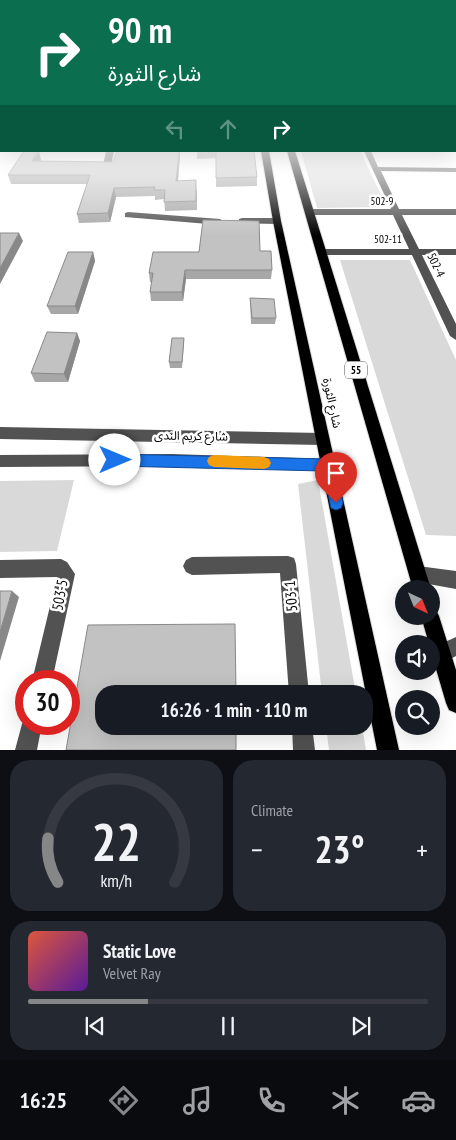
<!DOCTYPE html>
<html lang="en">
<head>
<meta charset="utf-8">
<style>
  body { margin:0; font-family:"PT Sans Narrow","Noto Sans Arabic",sans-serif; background:#242831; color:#f1f3f6; height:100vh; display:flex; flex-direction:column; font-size:19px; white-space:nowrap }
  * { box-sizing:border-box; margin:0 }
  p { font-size:16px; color:#9ea1a6 }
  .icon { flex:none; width:28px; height:28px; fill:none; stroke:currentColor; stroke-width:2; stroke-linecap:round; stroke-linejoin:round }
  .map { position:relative; height:750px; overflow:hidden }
  .side { display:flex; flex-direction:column; gap:10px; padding:10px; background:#0d0f14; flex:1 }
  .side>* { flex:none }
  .top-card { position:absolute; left:0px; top:0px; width:456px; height:152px; box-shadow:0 5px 20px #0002; background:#0b6e4f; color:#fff; overflow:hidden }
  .needle { width:32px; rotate:137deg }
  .tools { position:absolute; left:395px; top:580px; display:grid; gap:10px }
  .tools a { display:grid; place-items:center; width:45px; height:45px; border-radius:50%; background:#171b24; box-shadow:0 5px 20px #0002; font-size:25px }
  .speed { position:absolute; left:15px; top:670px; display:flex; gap:10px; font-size:25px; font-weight:700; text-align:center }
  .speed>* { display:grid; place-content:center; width:65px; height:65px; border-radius:50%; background:#171b24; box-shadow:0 5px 20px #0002; line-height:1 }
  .speed .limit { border:8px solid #d22; background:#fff; color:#111 }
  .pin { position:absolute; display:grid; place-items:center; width:42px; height:42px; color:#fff; margin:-51px -21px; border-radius:50% 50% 50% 0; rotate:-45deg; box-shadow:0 0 5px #0007 }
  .pin .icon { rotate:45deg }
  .me { position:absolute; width:55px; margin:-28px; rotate:90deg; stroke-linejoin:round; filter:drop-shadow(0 0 4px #0008) }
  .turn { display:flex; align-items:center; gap:18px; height:105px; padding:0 25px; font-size:22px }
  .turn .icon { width:65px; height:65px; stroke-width:2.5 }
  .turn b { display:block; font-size:35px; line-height:42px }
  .lanes { display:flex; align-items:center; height:48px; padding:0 25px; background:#0003; justify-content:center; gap:25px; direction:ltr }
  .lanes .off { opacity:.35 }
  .big { font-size:38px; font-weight:700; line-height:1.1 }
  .side .tile { flex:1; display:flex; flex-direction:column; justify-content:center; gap:8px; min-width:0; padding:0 18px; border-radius:20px; background:#242831 }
  .side .dial { align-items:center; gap:0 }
  .dial svg { height:130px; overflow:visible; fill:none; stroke:#363941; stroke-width:7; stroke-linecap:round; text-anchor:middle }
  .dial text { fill:#f1f3f6; stroke:none }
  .song { display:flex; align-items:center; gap:15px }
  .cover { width:60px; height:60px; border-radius:8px; background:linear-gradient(135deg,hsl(10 70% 55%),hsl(270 70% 35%)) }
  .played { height:5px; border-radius:2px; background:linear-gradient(90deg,#858687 30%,#363941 30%) }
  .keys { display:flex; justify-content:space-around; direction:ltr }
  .heat { display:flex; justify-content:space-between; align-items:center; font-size:28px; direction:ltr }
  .side .tiles { flex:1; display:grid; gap:10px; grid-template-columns:1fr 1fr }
  .tile:last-child { grid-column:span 2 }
  .trip { position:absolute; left:95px; top:685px; width:278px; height:50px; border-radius:20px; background:#171b24; box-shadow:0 5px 20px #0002; font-weight:700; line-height:50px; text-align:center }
  .dock { display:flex; height:80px; justify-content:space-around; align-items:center; background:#090b0e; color:#9ea1a6 }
  .dock .icon { width:35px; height:35px }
  .dock .current { color:#858687 }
  .dock b { font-size:22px; color:#f1f3f6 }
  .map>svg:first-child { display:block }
  .green { fill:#d9d9d9 }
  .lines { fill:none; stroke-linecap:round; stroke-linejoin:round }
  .major-casing { stroke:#dbdbdb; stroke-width:2 }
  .minor { fill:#525252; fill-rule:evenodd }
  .major { fill:#000; fill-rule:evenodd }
  .wall { fill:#a7a7a7 }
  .shaded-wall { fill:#888 }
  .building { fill:#c2c2c2; stroke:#888 }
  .route { fill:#1a73e8; stroke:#114b97 }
  .slow { fill:#f59e0b }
  .labels { text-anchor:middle; stroke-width:5; stroke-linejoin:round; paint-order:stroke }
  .far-street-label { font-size:11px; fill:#000; stroke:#fff }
  .shield { fill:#fff; stroke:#4c4c4c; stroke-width:1 }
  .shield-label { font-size:11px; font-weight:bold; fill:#000 }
  .street-label { font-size:12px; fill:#000; stroke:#fff }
  .near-street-label { font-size:15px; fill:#000; stroke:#fff }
</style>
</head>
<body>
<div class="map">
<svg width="456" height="750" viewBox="0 0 456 750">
  <rect width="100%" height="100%" fill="#fff"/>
  <g class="green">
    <polygon points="301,151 360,151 387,207 317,208"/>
    <polygon points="340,260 410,260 456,360 456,536 426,535"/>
    <polygon points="74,480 57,551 0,552 0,481"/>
    <polygon points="318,480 356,694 322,694 298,484"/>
    <polygon points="326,726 362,726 366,750 329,750"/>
  </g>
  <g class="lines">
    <defs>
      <g id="major">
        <polygon points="261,151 269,151 281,221 399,750 377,750 273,221"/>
        <polygon points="287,151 295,151 431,589 413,589"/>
        <polygon points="431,607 436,610 439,616 456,670 456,713 449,710 446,703 431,652 431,644 429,644 421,616 431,616"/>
      </g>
    </defs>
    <use href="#major" class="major-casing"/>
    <g class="minor">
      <rect x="455" y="139" width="1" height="4"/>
      <polygon points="106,151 114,151 111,166 107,168 103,166"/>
      <polygon points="364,151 371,151 378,167 456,168 456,172 381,171 399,209 456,209 456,215 402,215 419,249 456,249 456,255 422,255 456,324 456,340 450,336 412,255 321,255 316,252 321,249 409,249 393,215 309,215 305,212 309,209 391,209"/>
      <polygon points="128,212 220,219 224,222 220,225 125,217 125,213"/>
      <polygon points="242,218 277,218 281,221 277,224 239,223 239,219"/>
      <polygon points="0,427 322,433 327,435 329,439 327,443 322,445 0,439"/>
      <polygon points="172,454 329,459 334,460 336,465 334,470 329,471 172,466 0,467 0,455"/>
      <polygon points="288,556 294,558 296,564 309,694 289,694 280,573 192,575 186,572 183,566 186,560 192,557"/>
      <polygon points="61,559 67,562 75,574 52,681 32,681 57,577 0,578 0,560"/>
      <polygon points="418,566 456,571 456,589 412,581 409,575 412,569"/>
      <polygon points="456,637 456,656 441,664 434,661 431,654 434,647"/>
      <polygon points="26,716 26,724 42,724 37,750 15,750 22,724"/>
      <polygon points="292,726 312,726 315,750 293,750"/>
    </g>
    <use href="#major" class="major"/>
  </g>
  <g class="wall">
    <polygon points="197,151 254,151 257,177 257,186 216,187 216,158 197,159"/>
    <polygon points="180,155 178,181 197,190 197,210 165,211 164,199 155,200 155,196 116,197 110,222 79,223 77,214 87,184 11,184 8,175 41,160 40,162 113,162"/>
    <polygon points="260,251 272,270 271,279 186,279 183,301 151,301 150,292 152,282 150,282 149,273 199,252"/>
    <polygon points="93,252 95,261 78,314 51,314 47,306"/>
    <polygon points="250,298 276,318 275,324 251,324"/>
    <polygon points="77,333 80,341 68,382 35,382 31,373"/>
    <polygon points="184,338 184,344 182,368 170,368 169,362"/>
  </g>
  <g class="shaded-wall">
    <polygon points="39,151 41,160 35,170 32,161"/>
    <polygon points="179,151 180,151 180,155 177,190 176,181"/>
    <polygon points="114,188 116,197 110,222 108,213"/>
    <polygon points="19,233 23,241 0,284 0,268"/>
    <polygon points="93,252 95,261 78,314 75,306"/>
    <polygon points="185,270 186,279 183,301 182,292"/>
    <polygon points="77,333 80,341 68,382 64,374"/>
    <polygon points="12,591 19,597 0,661 0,632"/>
  </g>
  <g class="building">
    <polygon points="24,151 38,151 32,161 113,162 117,151 179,151 176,181 196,180 196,201 164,202 165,190 154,190 155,187 114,188 108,213 77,214 90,175 8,175"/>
    <polygon points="216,151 254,151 257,177 216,178"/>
    <polygon points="203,220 259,221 260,251 271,251 272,270 185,270 182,292 150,292 153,273 149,273 153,252 199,252"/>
    <polygon points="0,233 19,233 0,268"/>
    <polygon points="68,252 93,252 75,306 47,306"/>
    <polygon points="250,298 274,299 276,318 252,318"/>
    <polygon points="47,332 77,333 64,374 31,373"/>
    <polygon points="172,338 184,338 182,362 169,362"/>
    <polygon points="0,591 12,591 0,632"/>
    <polygon points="235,624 236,694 104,694 104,726 236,726 236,750 66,750 88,625"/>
  </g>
  <linearGradient id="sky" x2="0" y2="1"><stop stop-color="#8baccb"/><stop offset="0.56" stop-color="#fff"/><stop offset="1" stop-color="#fff" stop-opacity="0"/></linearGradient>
  <rect width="456" height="236" fill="url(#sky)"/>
  <polygon class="route" points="115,454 328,459 333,461 335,465 343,503 341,508 336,510 331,508 323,471 115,466 110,464 108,460 110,456"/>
  <polygon class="slow" points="214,455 264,457 269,459 271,463 269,467 264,469 214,467 209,465 207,461 209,457"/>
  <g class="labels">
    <g class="far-street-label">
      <text x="382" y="205">502-9</text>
      <text x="388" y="243">502-11</text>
    </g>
    <rect class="shield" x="345" y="361.5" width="22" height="17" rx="4"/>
    <g class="shield-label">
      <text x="356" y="374">55</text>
    </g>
    <g class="street-label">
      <text transform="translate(436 265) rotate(64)" y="4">502-4</text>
      <text transform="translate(332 403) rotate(78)" y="4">شارع الثورة</text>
      <text transform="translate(191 436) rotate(1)" y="4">شارع كريم الندى</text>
    </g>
    <g class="near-street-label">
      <text transform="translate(60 595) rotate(-80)" y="5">503-5</text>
      <text transform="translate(291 596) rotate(-95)" y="5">503-1</text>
    </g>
  </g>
</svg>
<div class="tools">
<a><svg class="needle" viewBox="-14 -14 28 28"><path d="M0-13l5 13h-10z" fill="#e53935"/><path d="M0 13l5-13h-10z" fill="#9ea1a6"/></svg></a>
<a><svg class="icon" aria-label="sound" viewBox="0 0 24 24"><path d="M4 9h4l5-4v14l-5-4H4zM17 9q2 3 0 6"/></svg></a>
<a><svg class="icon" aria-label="search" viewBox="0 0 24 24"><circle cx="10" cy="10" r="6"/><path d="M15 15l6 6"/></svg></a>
</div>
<div class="speed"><div class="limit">30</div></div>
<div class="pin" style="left:336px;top:503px;background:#d93025"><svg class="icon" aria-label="arrive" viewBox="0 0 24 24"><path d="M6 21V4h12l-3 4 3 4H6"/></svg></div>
<svg class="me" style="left:115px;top:460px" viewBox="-20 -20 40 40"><circle r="19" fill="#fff"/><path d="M0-13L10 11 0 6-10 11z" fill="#1a73e8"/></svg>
<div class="trip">16:26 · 1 min · 110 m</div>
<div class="top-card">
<div class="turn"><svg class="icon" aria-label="right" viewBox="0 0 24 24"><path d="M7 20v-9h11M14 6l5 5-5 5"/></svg><div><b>90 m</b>شارع الثورة</div></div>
<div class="lanes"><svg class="icon off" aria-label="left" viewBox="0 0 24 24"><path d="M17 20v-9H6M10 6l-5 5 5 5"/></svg><svg class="icon off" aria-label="ahead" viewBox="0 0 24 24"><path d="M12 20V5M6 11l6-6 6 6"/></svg><svg class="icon" aria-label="right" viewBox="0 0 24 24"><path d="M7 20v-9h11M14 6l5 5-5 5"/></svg></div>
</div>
</div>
<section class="side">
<div class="tiles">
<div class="tile dial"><svg viewBox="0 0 100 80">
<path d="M14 69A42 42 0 1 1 86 69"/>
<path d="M14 69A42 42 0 0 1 8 42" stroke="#858687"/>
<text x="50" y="56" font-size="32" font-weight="700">22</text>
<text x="50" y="72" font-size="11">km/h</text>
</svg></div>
<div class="tile"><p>Climate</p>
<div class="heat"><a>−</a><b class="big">23°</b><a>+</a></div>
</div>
<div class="tile">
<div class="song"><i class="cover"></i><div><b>Static Love</b><p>Velvet Ray</p></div></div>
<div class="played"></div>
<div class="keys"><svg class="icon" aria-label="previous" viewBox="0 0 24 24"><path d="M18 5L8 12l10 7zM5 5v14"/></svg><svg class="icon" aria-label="pause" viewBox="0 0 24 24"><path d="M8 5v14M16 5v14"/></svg><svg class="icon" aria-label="next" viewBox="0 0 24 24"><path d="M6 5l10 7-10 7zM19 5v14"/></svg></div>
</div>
</div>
</section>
<nav class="dock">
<b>16:25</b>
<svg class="icon current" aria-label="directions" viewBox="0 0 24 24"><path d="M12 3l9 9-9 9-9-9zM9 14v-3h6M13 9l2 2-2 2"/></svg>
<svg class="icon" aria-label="music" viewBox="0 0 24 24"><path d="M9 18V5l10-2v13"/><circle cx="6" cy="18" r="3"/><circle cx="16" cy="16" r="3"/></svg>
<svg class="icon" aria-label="phone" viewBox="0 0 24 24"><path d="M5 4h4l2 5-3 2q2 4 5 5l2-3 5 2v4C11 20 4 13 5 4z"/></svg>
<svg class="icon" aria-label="climate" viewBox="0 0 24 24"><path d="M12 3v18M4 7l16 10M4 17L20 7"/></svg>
<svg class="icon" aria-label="car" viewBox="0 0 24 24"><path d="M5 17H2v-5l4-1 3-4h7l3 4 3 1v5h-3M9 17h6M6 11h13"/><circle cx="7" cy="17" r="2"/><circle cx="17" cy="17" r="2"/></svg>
</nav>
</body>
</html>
